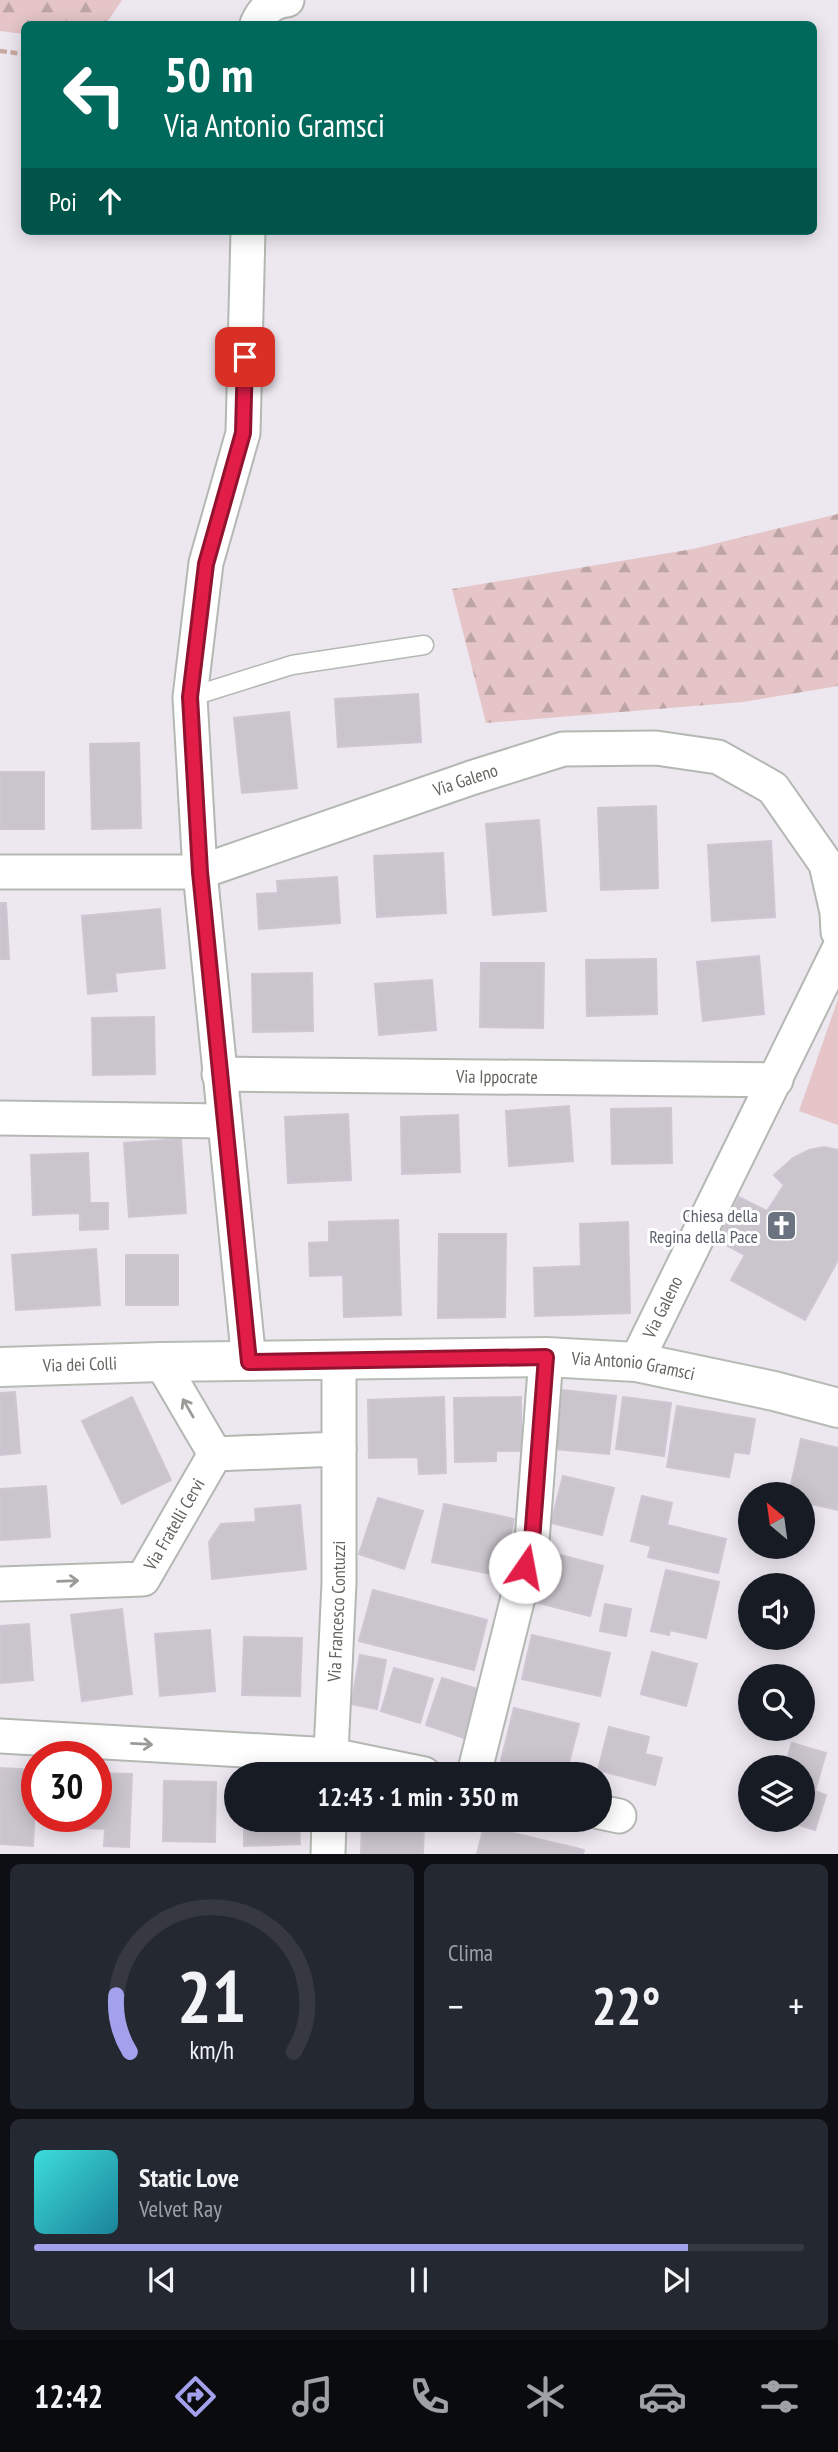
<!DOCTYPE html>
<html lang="it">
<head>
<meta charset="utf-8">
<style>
  body { margin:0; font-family:"PT Sans Narrow",sans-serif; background:#242831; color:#f1f3f6; height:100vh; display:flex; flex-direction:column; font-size:26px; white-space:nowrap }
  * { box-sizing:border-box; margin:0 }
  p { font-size:23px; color:#9ea1a6 }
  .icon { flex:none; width:38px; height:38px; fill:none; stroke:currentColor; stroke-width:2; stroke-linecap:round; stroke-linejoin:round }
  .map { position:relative; height:1854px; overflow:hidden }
  .details { display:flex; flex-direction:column; gap:10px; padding:10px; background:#0d0f14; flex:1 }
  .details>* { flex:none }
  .guide { position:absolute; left:21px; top:21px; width:796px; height:214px; border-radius:10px; box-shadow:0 4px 18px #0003; background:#00695c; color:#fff; overflow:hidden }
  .needle { width:46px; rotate:331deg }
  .controls { position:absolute; left:738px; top:1482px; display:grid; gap:14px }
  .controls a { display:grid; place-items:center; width:77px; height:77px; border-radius:50%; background:#171b24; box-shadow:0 4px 18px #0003; font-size:35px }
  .speed { position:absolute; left:21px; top:1741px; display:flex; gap:14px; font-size:35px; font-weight:700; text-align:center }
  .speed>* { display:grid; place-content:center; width:91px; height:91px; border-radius:50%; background:#171b24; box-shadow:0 4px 18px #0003; line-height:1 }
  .speed .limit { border:10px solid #d22; background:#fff; color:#111 }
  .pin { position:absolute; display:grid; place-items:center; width:60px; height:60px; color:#fff; margin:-30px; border-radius:14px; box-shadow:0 4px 10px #0006 }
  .me { position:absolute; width:77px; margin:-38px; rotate:12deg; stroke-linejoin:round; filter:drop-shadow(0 0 5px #0008) }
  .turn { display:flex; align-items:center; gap:24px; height:147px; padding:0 28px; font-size:32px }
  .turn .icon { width:91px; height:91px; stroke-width:2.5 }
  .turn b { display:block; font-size:49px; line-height:60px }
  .then { display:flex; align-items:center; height:66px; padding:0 28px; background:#0003; gap:14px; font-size:26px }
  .big { font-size:52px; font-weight:600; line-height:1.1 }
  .details .card { flex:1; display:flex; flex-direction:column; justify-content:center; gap:10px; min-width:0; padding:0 24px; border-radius:10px; background:#242831 }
  .details .dial { align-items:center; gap:0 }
  .dial svg { height:182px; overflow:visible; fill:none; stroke:#363941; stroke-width:7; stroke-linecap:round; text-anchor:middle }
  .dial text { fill:#f1f3f6; stroke:none }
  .song { display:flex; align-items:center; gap:21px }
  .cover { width:84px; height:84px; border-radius:10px; background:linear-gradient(135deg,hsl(180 70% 55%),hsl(190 70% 35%)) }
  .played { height:7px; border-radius:4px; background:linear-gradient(90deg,#a3a1ec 85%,#363941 85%) }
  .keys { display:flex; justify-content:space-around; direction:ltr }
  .heat { display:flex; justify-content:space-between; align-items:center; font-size:38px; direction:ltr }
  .details .tiles { flex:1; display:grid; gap:10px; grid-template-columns:1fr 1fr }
  .card:last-child { grid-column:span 2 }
  .trip { position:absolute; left:224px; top:1762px; width:388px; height:70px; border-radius:35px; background:#171b24; box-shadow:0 4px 18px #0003; font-weight:600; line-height:70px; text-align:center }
  .dock { display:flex; height:112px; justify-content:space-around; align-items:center; background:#090b0e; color:#9ea1a6 }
  .dock .icon { width:49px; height:49px }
  .dock .selected { color:#a3a1ec }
  .dock b { font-size:32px; color:#f1f3f6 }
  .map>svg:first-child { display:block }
  .forest { fill:url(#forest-firs) }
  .pitch { fill:#e5c5c7 }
  .building { fill:#cac5cd; stroke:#cfc6d4; stroke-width:2 }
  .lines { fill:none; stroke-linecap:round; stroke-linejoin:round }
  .lane-casing { stroke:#b4b8b2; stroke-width:21 }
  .street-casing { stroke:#b4b8b2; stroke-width:37 }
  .secondary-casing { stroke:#b6bbb3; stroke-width:42 }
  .path { stroke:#c9aaa0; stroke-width:4.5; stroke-dasharray:7 3.5; stroke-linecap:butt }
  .lane { stroke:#fff; stroke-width:18 }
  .street { stroke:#fff; stroke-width:33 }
  .secondary { stroke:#fff; stroke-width:38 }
  .oneway { stroke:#999c96 }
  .route-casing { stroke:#92132f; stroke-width:18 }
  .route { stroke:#e11d48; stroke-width:12 }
  .labels { text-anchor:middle; stroke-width:6; stroke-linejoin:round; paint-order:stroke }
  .street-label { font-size:18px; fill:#62665e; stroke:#fff }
  .worship-label { font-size:18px; fill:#5b616d; stroke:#fff; text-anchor:end }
</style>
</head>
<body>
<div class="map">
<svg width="838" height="1854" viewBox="0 0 838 1854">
  <defs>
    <pattern id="forest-firs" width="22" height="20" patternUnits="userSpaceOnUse" patternTransform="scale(1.75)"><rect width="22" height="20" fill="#e5c5c7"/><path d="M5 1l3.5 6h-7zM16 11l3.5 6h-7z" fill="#bda4a5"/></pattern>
  </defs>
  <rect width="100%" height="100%" fill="#ede7f0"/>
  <g class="forest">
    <polygon points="0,0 122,0 106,24 24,24 24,34 0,31"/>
    <polygon points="838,514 838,686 743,702 486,723 452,589 693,549"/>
  </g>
  <polygon class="pitch" points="838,999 838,1125 799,1111"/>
  <g class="building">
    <polygon points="418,694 421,742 338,747 335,699"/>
    <polygon points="289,712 297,788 242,793 234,718"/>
    <polygon points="139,743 141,828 92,829 90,744"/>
    <rect x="0" y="772" width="44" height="57"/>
    <polygon points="656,806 658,888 601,890 598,808"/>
    <polygon points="539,820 546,911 493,915 486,824"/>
    <polygon points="771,841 775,917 712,921 708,845"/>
    <polygon points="443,853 446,913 377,917 374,856"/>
    <polygon points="337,877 340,923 259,929 257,894 278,893 277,881"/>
    <polygon points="0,903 6,903 9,959 0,959"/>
    <polygon points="160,909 165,968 115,973 117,991 88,994 82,916"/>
    <polygon points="759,956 764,1014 703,1021 697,962"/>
    <polygon points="656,959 657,1014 587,1016 586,960"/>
    <polygon points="481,963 544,963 543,1028 480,1027"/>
    <polygon points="312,973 313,1031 253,1032 252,974"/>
    <polygon points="432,980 436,1030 379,1035 375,984"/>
    <polygon points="154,1017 155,1074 93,1075 92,1018"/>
    <polygon points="569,1106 573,1161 509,1166 506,1111"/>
    <polygon points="671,1108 672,1163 612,1164 611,1109"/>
    <polygon points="348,1114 351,1180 288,1183 285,1117"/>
    <polygon points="458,1115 460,1172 402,1174 401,1117"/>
    <polygon points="181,1139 186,1213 129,1217 124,1143"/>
    <polygon points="824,1147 838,1150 838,1260 805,1320 731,1280 745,1255 717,1240 739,1197 767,1211 784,1185 774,1175 793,1158 809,1150"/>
    <polygon points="88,1153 90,1203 108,1203 108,1229 80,1230 80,1213 33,1215 31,1155"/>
    <polygon points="398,1220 401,1315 344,1317 343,1275 310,1276 309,1243 329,1242 329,1222"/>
    <polygon points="628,1222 630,1313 535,1316 534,1268 581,1266 580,1224"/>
    <polygon points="439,1234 506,1234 505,1317 438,1318"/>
    <polygon points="96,1249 100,1305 16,1310 12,1255"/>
    <rect x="126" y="1255" width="52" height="50"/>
    <polygon points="562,1390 616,1396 609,1454 555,1449"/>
    <polygon points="15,1392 20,1453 0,1455 0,1393"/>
    <polygon points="132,1397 171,1480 122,1504 82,1421"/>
    <polygon points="444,1397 446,1473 419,1474 418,1457 369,1458 368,1400"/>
    <polygon points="521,1397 521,1451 496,1451 496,1461 455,1462 454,1398"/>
    <polygon points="623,1397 671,1403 664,1456 616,1449"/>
    <polygon points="677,1406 755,1419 749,1454 734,1452 729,1477 667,1467"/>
    <polygon points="801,1439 838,1448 838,1510 803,1502 803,1494 789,1494"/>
    <polygon points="563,1476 614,1488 602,1535 551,1523"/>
    <polygon points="46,1486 50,1537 0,1540 0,1489"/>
    <polygon points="642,1496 672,1503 667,1525 726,1539 718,1573 648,1557 651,1546 631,1541"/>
    <polygon points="378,1498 423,1511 404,1569 359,1554"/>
    <polygon points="444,1504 514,1519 501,1576 432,1562"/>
    <polygon points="300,1505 306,1569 212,1579 209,1542 221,1524 256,1522 255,1509"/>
    <polygon points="548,1552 603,1566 590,1616 535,1602"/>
    <polygon points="666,1570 719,1582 706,1638 670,1630 669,1635 651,1631"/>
    <polygon points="373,1590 487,1620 474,1670 359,1641"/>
    <polygon points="605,1604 631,1609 626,1636 600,1631"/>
    <polygon points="122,1609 132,1694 82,1701 71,1615"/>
    <polygon points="29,1624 33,1680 0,1683 0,1626"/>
    <polygon points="210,1630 215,1691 160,1696 155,1634"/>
    <polygon points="532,1635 610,1653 600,1696 522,1679"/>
    <polygon points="244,1637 302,1638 300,1696 242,1695"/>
    <polygon points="652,1652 697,1664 686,1706 641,1694"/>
    <polygon points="360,1655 386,1660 377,1709 351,1704"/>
    <polygon points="394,1668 433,1679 420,1723 381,1711"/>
    <polygon points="442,1678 480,1690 464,1738 426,1725"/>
    <polygon points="514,1708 579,1724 566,1774 522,1774 499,1769"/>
    <polygon points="609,1727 649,1737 645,1754 662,1758 655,1785 598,1770"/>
    <polygon points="792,1743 826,1753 815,1791 826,1795 815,1830 783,1820 803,1820 803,1768 784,1768"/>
    <polygon points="0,1768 37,1770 33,1846 0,1844"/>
    <polygon points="96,1773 132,1774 129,1847 104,1846 105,1829 70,1827 70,1816 96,1816"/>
    <polygon points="164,1781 216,1782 215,1842 163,1841"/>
    <polygon points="244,1820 299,1820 300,1844 244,1846"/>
    <polygon points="362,1820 424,1820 423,1854 361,1854"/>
    <polygon points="484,1826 584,1850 583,1854 477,1854"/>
  </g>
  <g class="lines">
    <defs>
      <polyline id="lane" points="190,697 292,665 424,645"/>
      <g id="street">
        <path d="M257,24C263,10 271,2 287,0"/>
        <polyline points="248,231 243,433 206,563 190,697 200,872 249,1362"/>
        <path id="s1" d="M0,872H200L471,778L563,749L656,748L718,757L773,788L826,864L837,912L838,932"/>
        <path id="s2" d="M219,1074L776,1080"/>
        <polyline points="0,1118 224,1121"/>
        <polyline points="161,1362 215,1454"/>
        <path id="s3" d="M636,1362L838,951"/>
        <polyline points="215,1454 339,1449 339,1360"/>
        <path id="s4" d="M0,1584L143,1579L215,1454"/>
        <polyline points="0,1736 331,1755 424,1774"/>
        <path id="s5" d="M330,1774L339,1583V1449"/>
        <polyline points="474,1774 532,1541 546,1357"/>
        <polyline points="600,1812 619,1816"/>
        <polyline points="328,1854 329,1820"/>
      </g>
      <g id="secondary">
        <path id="s6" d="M0,1367L161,1362L546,1357L636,1362L774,1391L838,1408"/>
      </g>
    </defs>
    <use href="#lane" class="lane-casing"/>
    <use href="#street" class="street-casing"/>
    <use href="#secondary" class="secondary-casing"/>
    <polyline class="path" points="0,51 24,54"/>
    <use href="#lane" class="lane"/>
    <use href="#street" class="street"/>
    <use href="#secondary" class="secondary"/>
  </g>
  <defs><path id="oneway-shaft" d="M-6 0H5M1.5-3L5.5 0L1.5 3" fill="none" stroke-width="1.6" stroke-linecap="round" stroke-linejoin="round" transform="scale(1.75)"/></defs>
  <g class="oneway">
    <use href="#oneway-shaft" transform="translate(188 1408) rotate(-120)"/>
    <use href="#oneway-shaft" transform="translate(68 1581) rotate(-2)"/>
    <use href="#oneway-shaft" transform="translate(142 1744) rotate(3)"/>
  </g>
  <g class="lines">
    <defs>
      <polyline id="route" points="245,357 243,433 206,564 190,697 200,872 249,1362 546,1357 532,1541 525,1567"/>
    </defs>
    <use href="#route" class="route-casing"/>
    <use href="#route" class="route"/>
  </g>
  <defs>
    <symbol id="church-square" viewBox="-11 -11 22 22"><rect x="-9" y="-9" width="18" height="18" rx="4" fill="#6b7280" stroke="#fff"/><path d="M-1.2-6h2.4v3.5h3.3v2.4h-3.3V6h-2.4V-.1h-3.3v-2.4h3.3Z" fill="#fff"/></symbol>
  </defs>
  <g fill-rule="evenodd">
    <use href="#church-square" x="764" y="1208" width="35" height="35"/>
  </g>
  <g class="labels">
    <g class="street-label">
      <text dy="6" stroke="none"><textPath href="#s1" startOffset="481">Via Galeno</textPath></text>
      <text dy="6" stroke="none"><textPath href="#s2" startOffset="278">Via Ippocrate</textPath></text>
      <text dy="6" stroke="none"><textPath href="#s3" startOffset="61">Via Galeno</textPath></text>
      <text dy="6" stroke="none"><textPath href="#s6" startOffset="80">Via dei Colli</textPath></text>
      <text dy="6" stroke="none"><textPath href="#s6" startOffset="634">Via Antonio Gramsci</textPath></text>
      <text dy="6" stroke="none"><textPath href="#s4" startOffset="206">Via Fratelli Cervi</textPath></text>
      <text dy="6" stroke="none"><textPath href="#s5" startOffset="163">Via Francesco Contuzzi</textPath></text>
    </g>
    <g class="worship-label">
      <text x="758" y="1222">Chiesa della<tspan x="758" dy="21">Regina della Pace</tspan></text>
    </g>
  </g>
</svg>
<div class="controls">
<a><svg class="needle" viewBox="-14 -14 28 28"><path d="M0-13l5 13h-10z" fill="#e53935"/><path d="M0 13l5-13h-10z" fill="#9ea1a6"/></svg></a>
<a><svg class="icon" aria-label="sound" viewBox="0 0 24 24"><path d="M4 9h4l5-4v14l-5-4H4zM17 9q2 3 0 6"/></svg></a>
<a><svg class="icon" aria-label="search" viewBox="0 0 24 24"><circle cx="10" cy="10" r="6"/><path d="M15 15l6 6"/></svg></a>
<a><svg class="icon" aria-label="layers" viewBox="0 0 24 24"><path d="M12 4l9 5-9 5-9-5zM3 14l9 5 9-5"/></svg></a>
</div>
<div class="speed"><div class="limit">30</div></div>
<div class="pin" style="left:245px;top:357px;background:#d93025"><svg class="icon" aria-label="arrive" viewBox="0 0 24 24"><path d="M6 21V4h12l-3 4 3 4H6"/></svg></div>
<svg class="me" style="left:525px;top:1567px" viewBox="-20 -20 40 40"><circle r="19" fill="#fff"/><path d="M0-13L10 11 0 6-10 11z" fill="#e11d48"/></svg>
<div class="trip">12:43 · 1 min · 350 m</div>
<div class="guide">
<div class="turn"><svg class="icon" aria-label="left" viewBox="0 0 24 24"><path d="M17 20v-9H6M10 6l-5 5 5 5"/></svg><div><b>50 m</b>Via Antonio Gramsci</div></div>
<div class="then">Poi<svg class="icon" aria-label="ahead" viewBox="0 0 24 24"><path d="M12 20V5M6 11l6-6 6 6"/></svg></div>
</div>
</div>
<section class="details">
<div class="tiles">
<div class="card dial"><svg viewBox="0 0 100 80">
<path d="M14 69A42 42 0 1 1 86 69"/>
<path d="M14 69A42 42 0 0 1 8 44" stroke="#a3a1ec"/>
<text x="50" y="56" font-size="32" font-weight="700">21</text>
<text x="50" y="72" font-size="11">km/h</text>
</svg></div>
<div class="card"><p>Clima</p>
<div class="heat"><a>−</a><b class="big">22°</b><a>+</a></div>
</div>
<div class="card">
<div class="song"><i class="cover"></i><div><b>Static Love</b><p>Velvet Ray</p></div></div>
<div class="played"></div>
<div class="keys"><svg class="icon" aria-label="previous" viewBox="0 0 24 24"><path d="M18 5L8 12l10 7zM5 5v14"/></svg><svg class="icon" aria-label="pause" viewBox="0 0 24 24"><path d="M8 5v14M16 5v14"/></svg><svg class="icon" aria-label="next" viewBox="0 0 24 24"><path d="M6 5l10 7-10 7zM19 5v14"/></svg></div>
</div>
</div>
</section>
<nav class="dock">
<b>12:42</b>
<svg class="icon selected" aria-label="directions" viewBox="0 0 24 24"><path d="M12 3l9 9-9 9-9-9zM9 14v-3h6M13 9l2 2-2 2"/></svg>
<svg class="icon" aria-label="music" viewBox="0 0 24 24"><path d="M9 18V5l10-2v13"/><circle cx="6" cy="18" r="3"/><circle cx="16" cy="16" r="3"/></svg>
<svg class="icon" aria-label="phone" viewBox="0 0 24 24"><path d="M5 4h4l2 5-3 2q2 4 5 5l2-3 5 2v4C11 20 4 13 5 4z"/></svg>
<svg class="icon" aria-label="climate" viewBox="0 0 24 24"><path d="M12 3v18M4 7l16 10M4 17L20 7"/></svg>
<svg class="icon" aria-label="car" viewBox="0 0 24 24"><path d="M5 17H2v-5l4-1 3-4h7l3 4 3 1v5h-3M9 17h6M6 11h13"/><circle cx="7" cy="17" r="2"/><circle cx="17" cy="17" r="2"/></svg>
<svg class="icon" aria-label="filters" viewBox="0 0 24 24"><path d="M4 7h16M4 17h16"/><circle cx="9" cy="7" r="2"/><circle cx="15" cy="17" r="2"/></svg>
</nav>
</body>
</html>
